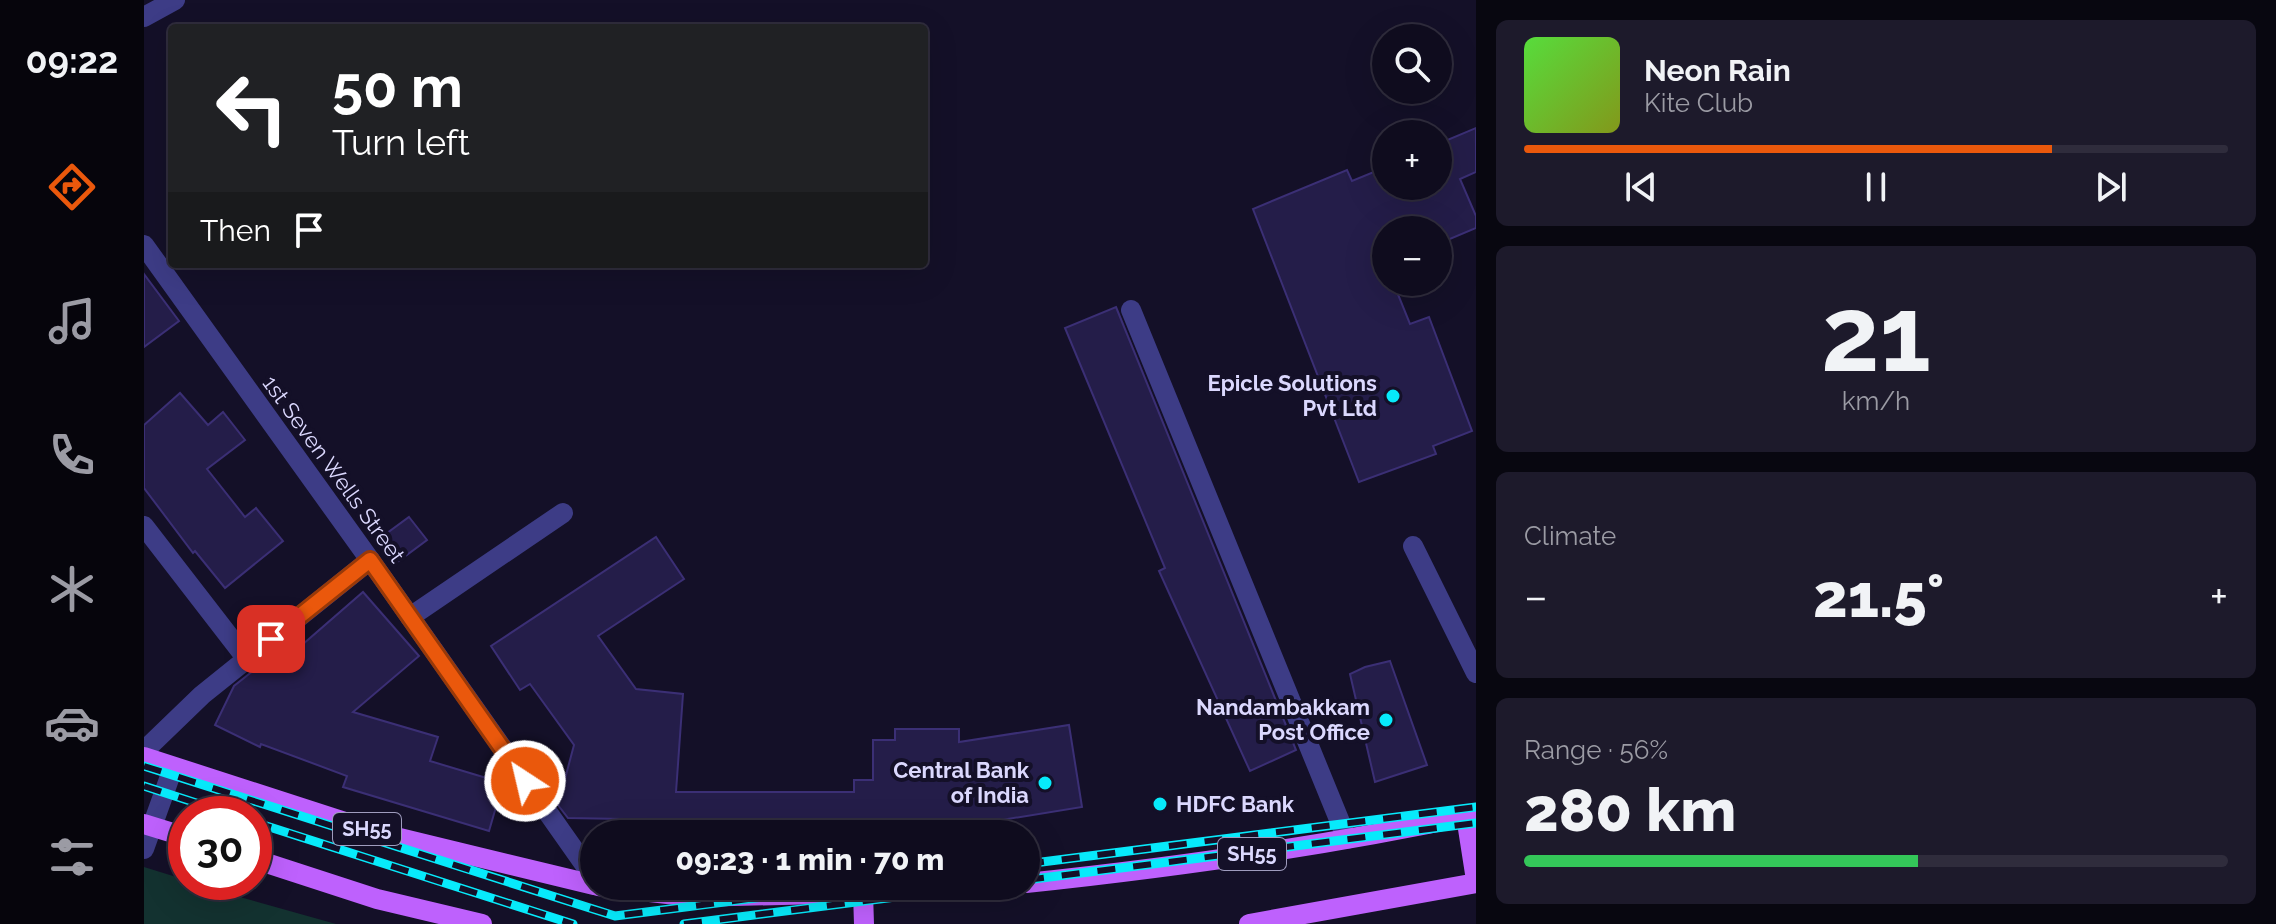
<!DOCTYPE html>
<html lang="en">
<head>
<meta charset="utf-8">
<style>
  body { margin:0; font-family:Raleway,sans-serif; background:#1d1a2b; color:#f1f3f6; height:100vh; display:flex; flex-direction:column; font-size:30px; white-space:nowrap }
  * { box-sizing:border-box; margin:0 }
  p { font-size:26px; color:#9b9ba4 }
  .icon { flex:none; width:44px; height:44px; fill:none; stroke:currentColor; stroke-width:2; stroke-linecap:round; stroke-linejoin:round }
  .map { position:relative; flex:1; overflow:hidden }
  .drawer { display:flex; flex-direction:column; gap:20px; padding:20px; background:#080710; width:800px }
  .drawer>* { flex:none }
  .guide { position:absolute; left:24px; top:24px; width:760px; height:244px; border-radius:8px; box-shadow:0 8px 32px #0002,0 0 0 2px #2f2c3c; background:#202124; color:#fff; overflow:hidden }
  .buttons { position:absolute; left:1228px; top:24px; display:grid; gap:16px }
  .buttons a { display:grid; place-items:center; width:80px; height:80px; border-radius:50%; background:#0f0c1e; box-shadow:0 8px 32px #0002,0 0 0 2px #2f2c3c; font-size:40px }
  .speed { position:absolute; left:24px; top:796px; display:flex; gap:16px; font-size:40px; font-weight:700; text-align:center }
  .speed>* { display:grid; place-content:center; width:104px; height:104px; border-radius:50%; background:#0f0c1e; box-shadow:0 8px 32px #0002,0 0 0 2px #2f2c3c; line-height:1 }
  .speed .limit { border:12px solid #d22; background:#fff; color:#111 }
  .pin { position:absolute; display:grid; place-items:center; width:68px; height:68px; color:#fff; margin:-34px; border-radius:16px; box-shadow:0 4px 12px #0006 }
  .me { position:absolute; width:88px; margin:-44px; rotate:325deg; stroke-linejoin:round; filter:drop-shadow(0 0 6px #0008) }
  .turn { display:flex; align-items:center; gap:28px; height:168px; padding:0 32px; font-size:36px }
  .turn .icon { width:104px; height:104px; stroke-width:2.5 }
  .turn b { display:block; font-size:56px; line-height:68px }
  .then { display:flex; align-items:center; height:76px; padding:0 32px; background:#0003; gap:16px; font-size:30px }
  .big { font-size:60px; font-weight:800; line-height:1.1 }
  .drawer .tile { flex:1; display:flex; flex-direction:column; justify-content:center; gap:12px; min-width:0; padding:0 28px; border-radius:12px; background:#1d1a2b }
  .drawer .dial { align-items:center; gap:0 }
  .dial b { font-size:104px; line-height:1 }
  .song { display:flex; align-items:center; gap:24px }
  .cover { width:96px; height:96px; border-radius:12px; background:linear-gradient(135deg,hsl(110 70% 55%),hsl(70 70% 35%)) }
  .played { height:8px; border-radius:4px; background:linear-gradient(90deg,#ea580c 75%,#2f2c3c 75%) }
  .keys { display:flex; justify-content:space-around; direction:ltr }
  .heat { display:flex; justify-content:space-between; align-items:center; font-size:44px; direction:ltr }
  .charge { height:12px; border-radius:6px; background:linear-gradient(90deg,#34c759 56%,#2f2c3c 0) }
  .trip { position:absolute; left:436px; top:820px; width:460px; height:80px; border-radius:40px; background:#0f0c1e; box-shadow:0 8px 32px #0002,0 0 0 2px #2f2c3c; font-weight:800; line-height:80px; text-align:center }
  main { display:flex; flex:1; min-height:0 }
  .tabs { display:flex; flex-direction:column; width:144px; justify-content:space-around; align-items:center; background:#06050c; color:#9b9ba4 }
  .tabs .icon { width:56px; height:56px }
  .tabs .current { color:#ea580c }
  .tabs b { font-size:36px; color:#f1f3f6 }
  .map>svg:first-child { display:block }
  .green { fill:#133230 }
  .building { fill:#241d49; stroke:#3b2f75; stroke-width:2 }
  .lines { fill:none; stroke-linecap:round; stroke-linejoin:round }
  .minor { stroke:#3d3c86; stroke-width:20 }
  .major { stroke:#be61fd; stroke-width:20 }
  .rail-casing { stroke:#07eafb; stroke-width:9 }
  .rail { stroke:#141028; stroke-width:6; stroke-dasharray:18; stroke-linecap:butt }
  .route-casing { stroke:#983908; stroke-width:20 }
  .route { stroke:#ea580c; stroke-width:14 }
  .poi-dot { fill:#07eafb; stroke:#141028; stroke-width:3 }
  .labels { text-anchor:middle; stroke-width:8; stroke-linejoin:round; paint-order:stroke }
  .shield { fill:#141028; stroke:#9f9cbe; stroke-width:2 }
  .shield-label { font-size:20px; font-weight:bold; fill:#dbd8fe }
  .poi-label { font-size:22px; font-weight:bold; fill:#dbd8fe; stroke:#141028; text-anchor:end }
  .street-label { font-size:22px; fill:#dbd8fe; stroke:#141028 }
</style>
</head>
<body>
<main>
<nav class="tabs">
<b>09:22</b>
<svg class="icon current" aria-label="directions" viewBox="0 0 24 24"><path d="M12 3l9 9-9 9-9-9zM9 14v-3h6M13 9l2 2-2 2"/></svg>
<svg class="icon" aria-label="music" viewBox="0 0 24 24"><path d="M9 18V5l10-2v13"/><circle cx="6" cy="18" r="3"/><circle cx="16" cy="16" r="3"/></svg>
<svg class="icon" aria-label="phone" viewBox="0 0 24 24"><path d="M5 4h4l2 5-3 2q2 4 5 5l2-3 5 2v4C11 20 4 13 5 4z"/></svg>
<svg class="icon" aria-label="climate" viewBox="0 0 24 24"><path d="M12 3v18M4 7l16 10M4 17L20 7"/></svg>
<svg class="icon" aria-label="car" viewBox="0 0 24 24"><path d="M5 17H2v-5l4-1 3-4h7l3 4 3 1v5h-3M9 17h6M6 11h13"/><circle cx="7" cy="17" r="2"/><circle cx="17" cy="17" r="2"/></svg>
<svg class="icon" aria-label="filters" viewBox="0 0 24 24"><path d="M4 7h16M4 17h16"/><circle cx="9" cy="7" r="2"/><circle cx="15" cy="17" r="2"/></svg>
</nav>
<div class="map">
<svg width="1332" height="924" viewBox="0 0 1332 924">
  <rect width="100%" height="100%" fill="#141028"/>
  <polygon class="green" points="0,867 42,880 42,882 192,924 0,924"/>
  <g class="building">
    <polygon points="1332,128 1332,172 1316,179 1332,216 1332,228 1294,244 1294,230 1242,230 1242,282 1249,282 1266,324 1285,317 1328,431 1289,446 1292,454 1215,482 1109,209 1203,170 1208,181 1242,167 1242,186 1294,186 1294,144"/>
    <polygon points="0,274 35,321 0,347"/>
    <polygon points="972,307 1152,750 1106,771 1015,571 1021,568 921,328"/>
    <polygon points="36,393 64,425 79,412 101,440 63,469 101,517 112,508 139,541 81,588 51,551 49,553 0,488 0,425"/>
    <polygon points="265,517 283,540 252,563 235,539"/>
    <polygon points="512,537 540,579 454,636 492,689 539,694 532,792 710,792 710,780 729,780 729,740 751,740 751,729 815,729 815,742 925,725 938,807 845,822 845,834 536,834 536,820 424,818 414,805 430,745 386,684 376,690 347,646"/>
    <polygon points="219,592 275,656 209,712 294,737 286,761 359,783 345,831 199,787 203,776 117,744 116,747 71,725 90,686 144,643 151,651"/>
    <polygon points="1246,661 1283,765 1231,782 1206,674 1221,667"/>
  </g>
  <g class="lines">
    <g class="minor">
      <polyline points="0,17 31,0"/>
      <polyline points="0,245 226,560 450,878"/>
      <polyline points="987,310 1203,839"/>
      <polyline points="0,526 102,658"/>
      <polyline points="1269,546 1332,673"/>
      <polyline points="266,617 419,513"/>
      <polyline points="0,751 58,695 226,560"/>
      <polyline points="0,849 29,768"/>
    </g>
    <g class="major">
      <polyline points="0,757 235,833 450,885"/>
      <polyline points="1322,816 1332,880"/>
      <polyline points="0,824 42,837"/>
      <polyline points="110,859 233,899 338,924"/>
      <path d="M882,883C1033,867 1183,846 1332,814"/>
      <polyline points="454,886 549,897 719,893 851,886"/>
      <polyline points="719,893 720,924"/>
      <polyline points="1105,924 1332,883"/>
    </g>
    <defs>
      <g id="rail">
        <polyline points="0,766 471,916 707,886"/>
        <polyline points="0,786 86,814"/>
        <polyline points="110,822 429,924"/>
        <polyline points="882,864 1332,807"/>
        <polyline points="882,880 1332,823"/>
        <polyline points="540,924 838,886"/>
      </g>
    </defs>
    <use href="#rail" class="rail-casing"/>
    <use href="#rail" class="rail"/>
  </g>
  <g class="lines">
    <defs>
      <polyline id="route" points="127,639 226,560 381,781"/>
    </defs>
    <use href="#route" class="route-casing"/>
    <use href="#route" class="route"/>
  </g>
  <g class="poi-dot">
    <circle cx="1249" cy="396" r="8"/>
    <circle cx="1242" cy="720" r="8"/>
    <circle cx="901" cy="783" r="8"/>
    <circle cx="1016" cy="804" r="8"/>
  </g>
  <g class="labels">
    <g class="shield">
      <rect x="189" y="813" width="68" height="32" rx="6"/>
      <rect x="1074" y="838" width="68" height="32" rx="6"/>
    </g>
    <g class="shield-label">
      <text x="223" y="836">SH55</text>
      <text x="1108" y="861">SH55</text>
    </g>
    <g class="poi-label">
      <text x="1233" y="391">Epicle Solutions<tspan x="1233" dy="25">Pvt Ltd</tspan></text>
      <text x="1226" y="715">Nandambakkam<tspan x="1226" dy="25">Post Office</tspan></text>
      <text x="885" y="778">Central Bank<tspan x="885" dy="25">of India</tspan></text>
      <text x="1032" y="812" text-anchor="start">HDFC Bank</text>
    </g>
    <g class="street-label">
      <text transform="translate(190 469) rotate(54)" y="8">1st Seven Wells Street</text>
    </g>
  </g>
</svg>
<div class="buttons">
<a><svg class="icon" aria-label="search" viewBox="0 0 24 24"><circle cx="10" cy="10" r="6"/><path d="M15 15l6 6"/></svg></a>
<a>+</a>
<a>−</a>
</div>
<div class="speed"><div class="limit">30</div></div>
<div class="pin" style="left:127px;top:639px;background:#d93025"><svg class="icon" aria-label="arrive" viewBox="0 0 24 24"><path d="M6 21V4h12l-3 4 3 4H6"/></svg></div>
<svg class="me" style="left:381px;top:781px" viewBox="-20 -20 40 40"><circle r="17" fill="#ea580c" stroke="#fff" stroke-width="3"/><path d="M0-11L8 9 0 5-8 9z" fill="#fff"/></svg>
<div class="trip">09:23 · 1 min · 70 m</div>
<div class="guide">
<div class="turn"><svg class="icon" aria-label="left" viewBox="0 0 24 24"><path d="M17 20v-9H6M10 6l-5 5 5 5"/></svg><div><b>50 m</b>Turn left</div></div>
<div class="then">Then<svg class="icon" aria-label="arrive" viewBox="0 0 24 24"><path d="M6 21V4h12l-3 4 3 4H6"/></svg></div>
</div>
</div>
<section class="drawer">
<div class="tile">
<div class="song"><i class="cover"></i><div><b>Neon Rain</b><p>Kite Club</p></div></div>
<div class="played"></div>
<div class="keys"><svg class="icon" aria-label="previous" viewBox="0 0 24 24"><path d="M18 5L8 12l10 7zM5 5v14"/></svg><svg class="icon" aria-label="pause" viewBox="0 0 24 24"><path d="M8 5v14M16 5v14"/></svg><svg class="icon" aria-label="next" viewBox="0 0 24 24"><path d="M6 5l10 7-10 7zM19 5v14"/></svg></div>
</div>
<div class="tile dial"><b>21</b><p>km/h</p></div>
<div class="tile"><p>Climate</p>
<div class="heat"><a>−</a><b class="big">21.5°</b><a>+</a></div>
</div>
<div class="tile"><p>Range · 56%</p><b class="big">280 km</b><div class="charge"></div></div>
</section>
</main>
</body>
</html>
